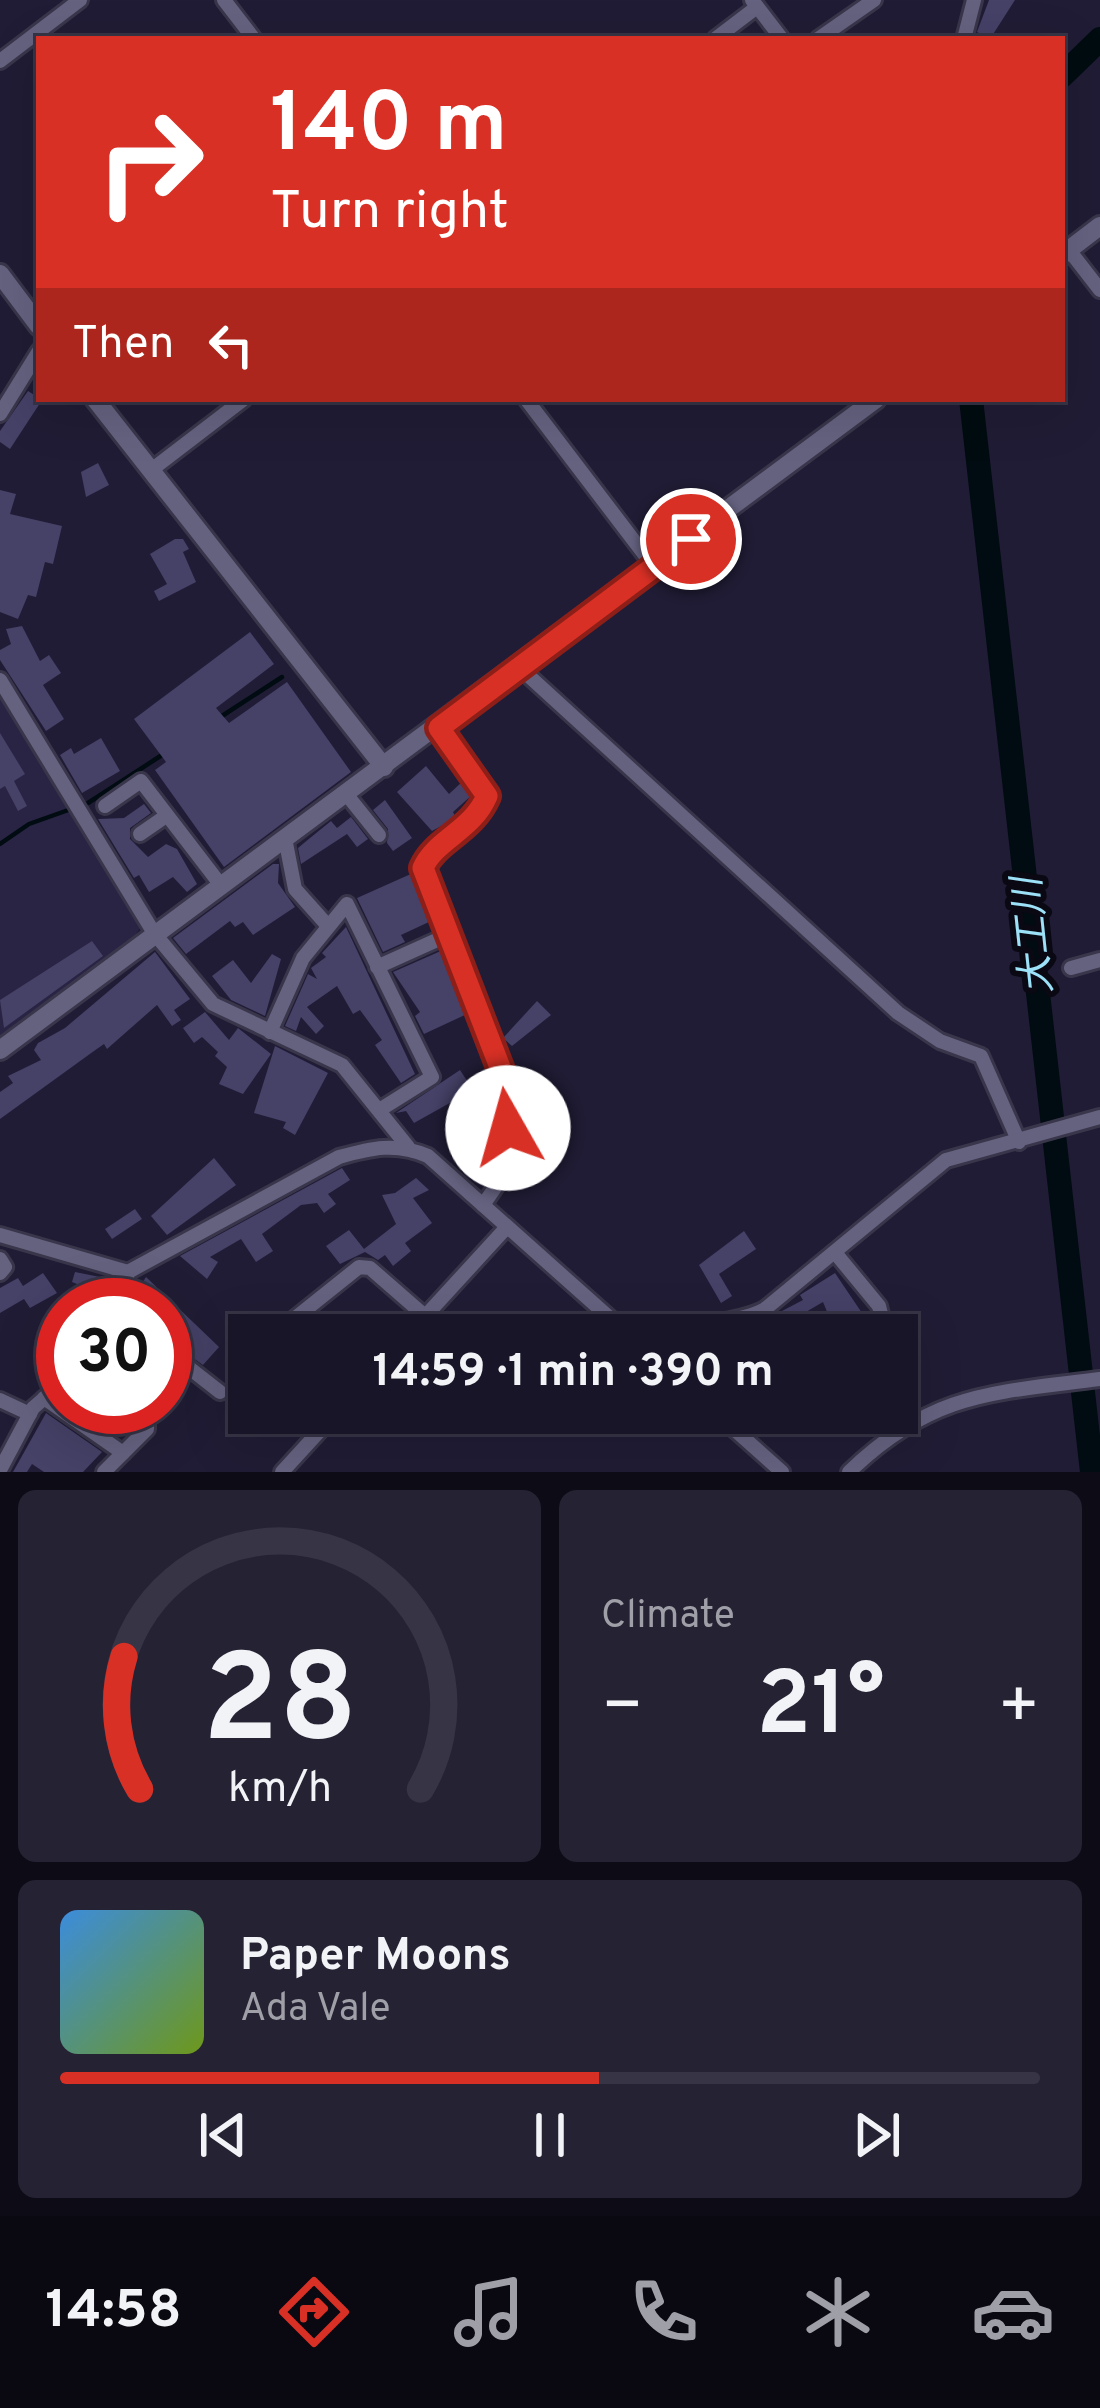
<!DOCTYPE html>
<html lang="en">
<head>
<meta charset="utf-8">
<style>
  body { margin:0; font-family:Overpass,"Noto Sans JP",sans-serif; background:#252234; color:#f1f3f6; height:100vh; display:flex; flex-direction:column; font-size:45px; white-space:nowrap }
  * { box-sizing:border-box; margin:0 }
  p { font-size:39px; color:#9f9fa8 }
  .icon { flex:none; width:66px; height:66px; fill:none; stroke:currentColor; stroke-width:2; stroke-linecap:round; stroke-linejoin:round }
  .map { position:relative; height:1472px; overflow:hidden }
  .panel { display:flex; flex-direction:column; gap:18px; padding:18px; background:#0d0c16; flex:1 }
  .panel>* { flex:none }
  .guide { position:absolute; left:36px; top:36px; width:1029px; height:366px; border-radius:0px; box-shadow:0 12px 48px #0002,0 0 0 3px #363445; background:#d93025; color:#fff; overflow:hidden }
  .speed { position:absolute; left:36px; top:1278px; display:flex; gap:24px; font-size:60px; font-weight:700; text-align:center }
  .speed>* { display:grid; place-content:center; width:156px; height:156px; border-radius:50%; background:#181528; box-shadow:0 12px 48px #0002,0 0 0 3px #363445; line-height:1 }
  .speed .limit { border:18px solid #d22; background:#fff; color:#111 }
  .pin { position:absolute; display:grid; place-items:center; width:102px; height:102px; color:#fff; margin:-51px; border:6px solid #fff; border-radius:50%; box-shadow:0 3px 12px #0007 }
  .me { position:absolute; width:132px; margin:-66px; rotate:353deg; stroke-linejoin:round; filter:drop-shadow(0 0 9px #0008) }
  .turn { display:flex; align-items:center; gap:42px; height:252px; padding:0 36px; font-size:54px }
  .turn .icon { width:156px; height:156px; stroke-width:2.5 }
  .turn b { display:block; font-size:84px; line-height:102px }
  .then { display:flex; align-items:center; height:114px; padding:0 36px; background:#0003; gap:24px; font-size:45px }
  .big { font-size:90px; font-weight:700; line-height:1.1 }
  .panel .widget { flex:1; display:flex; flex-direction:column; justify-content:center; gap:18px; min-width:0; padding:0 42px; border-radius:18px; background:#252234 }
  .panel .dial { align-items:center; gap:0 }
  .dial svg { height:312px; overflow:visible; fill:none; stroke:#363445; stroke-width:7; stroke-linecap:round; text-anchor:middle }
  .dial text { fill:#f1f3f6; stroke:none }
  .song { display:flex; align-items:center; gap:36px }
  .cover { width:144px; height:144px; border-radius:18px; background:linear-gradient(135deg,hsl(210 70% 55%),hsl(80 70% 35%)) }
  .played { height:12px; border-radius:6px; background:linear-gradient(90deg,#d93025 55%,#363445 55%) }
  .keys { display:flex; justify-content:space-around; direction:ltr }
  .heat { display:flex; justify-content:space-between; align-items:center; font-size:66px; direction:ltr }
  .panel .tiles { flex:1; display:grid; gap:18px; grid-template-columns:1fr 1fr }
  .widget:last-child { grid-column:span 2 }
  .trip { position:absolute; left:228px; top:1314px; width:690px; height:120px; border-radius:0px; background:#181528; box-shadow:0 12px 48px #0002,0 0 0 3px #363445; font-weight:700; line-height:120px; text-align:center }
  .menu { display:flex; height:192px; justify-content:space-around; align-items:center; background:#0a0810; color:#9f9fa8 }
  .menu .icon { width:84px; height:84px }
  .menu .active { color:#d93025 }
  .menu b { font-size:54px; color:#f1f3f6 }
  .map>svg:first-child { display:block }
  .built { fill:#292444 }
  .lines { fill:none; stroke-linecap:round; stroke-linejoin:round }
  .stream { stroke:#000c11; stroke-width:4.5 }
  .river { stroke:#000c11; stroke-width:24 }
  .building { fill:#454167 }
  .street-casing { stroke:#39364b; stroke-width:20 }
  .secondary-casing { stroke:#39364b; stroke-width:24 }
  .street { stroke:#656280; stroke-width:14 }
  .secondary { stroke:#656280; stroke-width:18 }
  .route-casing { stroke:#8d1f18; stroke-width:30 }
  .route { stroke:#d93025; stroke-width:21 }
  .labels { text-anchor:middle; stroke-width:12; stroke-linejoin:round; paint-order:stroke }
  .water-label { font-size:39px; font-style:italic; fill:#9ce1f7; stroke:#0a0813 }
</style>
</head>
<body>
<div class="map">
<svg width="1100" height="1472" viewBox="0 0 1100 1472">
  <rect width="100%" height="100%" fill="#201c35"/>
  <polygon class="built" points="0,693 141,926 134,937 0,1035"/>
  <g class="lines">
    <g class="stream">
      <polyline points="222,716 282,677"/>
      <polyline points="0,844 29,824 88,803 162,755"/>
    </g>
    <g class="river">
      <polyline points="1062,76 1100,39"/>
      <polyline points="971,399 1092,1472"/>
    </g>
  </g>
  <g class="building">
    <polygon points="989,0 1015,0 990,39 977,32"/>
    <polygon points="28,391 42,400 10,449 0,442 0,431"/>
    <polygon points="98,463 109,485 86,497 81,472"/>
    <polygon points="0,490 16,494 10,514 62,526 53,564 45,562 36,597 28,595 18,619 0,612"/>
    <polygon points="175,539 183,539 189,549 183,552 196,582 159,601 154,591 167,584 150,554"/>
    <polygon points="22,626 40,661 49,655 61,673 43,685 64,719 46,731 0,660 0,650 11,644 6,629"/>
    <polygon points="250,632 274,664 216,708 229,723 287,682 351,772 224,867 155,770 166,762 134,719"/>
    <polygon points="0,733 25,774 14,781 27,806 18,811 5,786 0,789"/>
    <polygon points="101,738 120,771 82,793 60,755 71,748 74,754"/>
    <polygon points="426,766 449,794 463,781 472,795 453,812 456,818 432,831 397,792"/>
    <polygon points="385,800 412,838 393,851 387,843 388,829 373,810"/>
    <polygon points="144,804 151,813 130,828 130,839 148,857 166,844 177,849 197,884 187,892 173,877 149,892 139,875 134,878 98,819 124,818"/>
    <polygon points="351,817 368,839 357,847 347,834 301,864 298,848 310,838 331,821 337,828"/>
    <polygon points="273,864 279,864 278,883 295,907 253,935 243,922 235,927 230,921 186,954 173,938"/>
    <polygon points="413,873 431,921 401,935 405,942 383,952 357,898"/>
    <polygon points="346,927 415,1074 401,1083 375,1045 382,1040 360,1010 353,1014 337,986 307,1007 324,1026 316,1034 301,1017 296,1031 285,1026 308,974 317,979 311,968 326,957 322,953"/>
    <polygon points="92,941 103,956 4,1028 0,1000"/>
    <polygon points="443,950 467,1014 424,1034 415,1016 420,1012 393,972"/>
    <polygon points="155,952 190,999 174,1010 181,1020 172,1026 157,1005 107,1049 104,1044 94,1051 0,1119 0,1092 13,1083 8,1076 41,1060 34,1050 38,1043 65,1028"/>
    <polygon points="272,954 281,959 265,1016 231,1000 212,976 233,960 251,983"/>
    <polygon points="537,1001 551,1015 512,1046 503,1038"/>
    <polygon points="205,1012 229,1040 238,1028 271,1054 243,1094 219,1084 227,1067 215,1056 218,1052 202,1037 194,1043 183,1028"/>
    <polygon points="275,1046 328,1073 295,1135 283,1128 286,1122 254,1113"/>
    <polygon points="460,1070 473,1090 414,1123 406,1111 396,1113"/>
    <polygon points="214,1158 236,1185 167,1235 151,1216"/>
    <polygon points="342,1168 350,1180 328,1194 336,1204 324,1213 317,1203 301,1205 262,1234 273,1251 256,1262 241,1239 210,1257 218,1262 207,1279 180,1256"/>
    <polygon points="416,1178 429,1190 413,1198 432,1223 405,1243 411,1251 393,1266 385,1255 378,1260 365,1252 340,1264 326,1246 349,1230 364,1249 396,1224 382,1195 395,1193"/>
    <polygon points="135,1209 142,1219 112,1239 105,1229"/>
    <polygon points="744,1231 756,1249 719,1274 732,1296 721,1303 699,1265"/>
    <polygon points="75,1272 115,1280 111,1305 88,1305 92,1290 72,1282"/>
    <polygon points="43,1273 57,1293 30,1308 24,1299 0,1313 0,1288 18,1278 23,1286"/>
    <polygon points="835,1273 862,1313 833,1326 823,1302 799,1316 814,1335 736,1335 803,1300 800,1295"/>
    <polygon points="146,1277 219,1347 203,1365 165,1338 165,1305 148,1305 135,1295"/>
    <polygon points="169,1366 188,1385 165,1405 165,1371"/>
    <polygon points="99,1407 140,1407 129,1419 135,1425 119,1437 107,1428 114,1421"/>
    <polygon points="46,1413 102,1452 83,1472 44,1472 32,1464 27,1472 13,1472"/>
  </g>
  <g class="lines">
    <defs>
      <g id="street">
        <polyline points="224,0 254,39"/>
        <polyline points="752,0 782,39"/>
        <polyline points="715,39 757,7"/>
        <polyline points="818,39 874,0"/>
        <polyline points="964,39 974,0"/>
        <polyline points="0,61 80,0"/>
        <polyline points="1069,250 1100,290"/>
        <polyline points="526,399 654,567"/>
        <polyline points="0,414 39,351"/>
        <polyline points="150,471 244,399"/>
        <polyline points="519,667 898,1013 940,1041 981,1056 1019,1142"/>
        <polyline points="0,680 154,933 213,1004 342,1065 408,1147"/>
        <path d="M439,727L487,796C472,831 436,840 423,868L508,1088V1169L483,1205"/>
        <polyline points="347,795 379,835"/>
        <polyline points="105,806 141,781 220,884"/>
        <polyline points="140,834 166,816"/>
        <polyline points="285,838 295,889 328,926"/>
        <polyline points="377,967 448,935"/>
        <polyline points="1071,968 1100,960"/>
        <polyline points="270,1032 303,958 347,904 432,1077 381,1109"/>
        <polyline points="0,1235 128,1272"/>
        <polyline points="837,1255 879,1306 886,1335"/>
        <polyline points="0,1259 5,1267 0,1273"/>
        <path d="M122,1305L128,1272L339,1157C371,1148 396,1142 428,1156L629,1335"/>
        <polyline points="274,1335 359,1267 370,1268 425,1316"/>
        <polyline points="408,1335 507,1227"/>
        <path d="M684,1335C699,1320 738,1324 765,1309L946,1160L1100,1117"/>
        <polyline points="165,1349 220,1392"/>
        <polyline points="44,1398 123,1453"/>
        <polyline points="0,1400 30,1414"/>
        <polyline points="716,1413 782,1472"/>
        <polyline points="892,1413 894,1432"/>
        <polyline points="0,1470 33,1408 63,1382"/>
        <polyline points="104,1472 147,1429 147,1416"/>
        <polyline points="282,1472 336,1413"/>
        <path d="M849,1472C932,1392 992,1393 1100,1379"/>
      </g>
      <g id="secondary">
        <polyline points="1062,255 1100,226"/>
        <polyline points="0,274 39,326"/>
        <polyline points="95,399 384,767"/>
        <polyline points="0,1050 876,399"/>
      </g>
    </defs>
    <use href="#street" class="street-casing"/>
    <use href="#secondary" class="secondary-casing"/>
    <use href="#street" class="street"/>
    <use href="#secondary" class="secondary"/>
  </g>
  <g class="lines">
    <defs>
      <path id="route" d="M508,1128V1088L423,868C435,840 472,831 487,796L439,728L691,539"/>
    </defs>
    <use href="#route" class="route-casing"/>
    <use href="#route" class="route"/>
  </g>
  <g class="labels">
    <g class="water-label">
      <text transform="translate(1031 936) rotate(-96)" y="14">大工川</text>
    </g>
  </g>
</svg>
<div class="speed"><div class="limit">30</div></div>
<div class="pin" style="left:691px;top:539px;background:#d93025"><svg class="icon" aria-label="arrive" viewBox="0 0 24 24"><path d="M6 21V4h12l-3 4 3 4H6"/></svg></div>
<svg class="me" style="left:508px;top:1128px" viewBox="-20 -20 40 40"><circle r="19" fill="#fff"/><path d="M0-13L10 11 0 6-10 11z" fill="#d93025"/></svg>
<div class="trip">14:59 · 1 min · 390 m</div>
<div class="guide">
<div class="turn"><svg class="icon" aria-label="right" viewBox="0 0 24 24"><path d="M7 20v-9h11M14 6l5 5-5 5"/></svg><div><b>140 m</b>Turn right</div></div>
<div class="then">Then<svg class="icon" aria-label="left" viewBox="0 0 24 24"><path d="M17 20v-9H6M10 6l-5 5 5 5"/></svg></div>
</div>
</div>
<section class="panel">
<div class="tiles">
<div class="widget dial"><svg viewBox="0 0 100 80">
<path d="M14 69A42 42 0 1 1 86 69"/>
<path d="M14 69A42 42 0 0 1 10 35" stroke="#d93025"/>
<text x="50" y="56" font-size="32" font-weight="700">28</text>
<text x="50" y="72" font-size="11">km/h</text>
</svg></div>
<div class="widget"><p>Climate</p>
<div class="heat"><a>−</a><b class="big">21°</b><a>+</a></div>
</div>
<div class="widget">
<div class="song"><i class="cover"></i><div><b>Paper Moons</b><p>Ada Vale</p></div></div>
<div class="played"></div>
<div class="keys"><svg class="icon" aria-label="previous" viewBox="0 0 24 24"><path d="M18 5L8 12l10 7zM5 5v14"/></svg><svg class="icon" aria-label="pause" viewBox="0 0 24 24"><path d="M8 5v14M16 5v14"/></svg><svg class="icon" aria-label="next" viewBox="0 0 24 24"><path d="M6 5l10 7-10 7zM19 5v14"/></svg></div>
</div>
</div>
</section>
<nav class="menu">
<b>14:58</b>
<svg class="icon active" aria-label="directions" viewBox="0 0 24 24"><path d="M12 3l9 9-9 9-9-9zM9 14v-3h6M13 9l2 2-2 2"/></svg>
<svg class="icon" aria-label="music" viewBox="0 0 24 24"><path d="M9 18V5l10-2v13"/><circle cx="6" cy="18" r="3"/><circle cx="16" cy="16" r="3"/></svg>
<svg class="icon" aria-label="phone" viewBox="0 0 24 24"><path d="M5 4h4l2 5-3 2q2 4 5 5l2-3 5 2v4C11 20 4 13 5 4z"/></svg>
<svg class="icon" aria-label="climate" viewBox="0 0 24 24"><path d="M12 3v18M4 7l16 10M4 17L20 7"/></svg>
<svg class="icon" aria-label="car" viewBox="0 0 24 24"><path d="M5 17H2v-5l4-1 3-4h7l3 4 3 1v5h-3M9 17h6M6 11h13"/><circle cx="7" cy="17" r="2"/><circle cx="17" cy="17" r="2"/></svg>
</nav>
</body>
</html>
